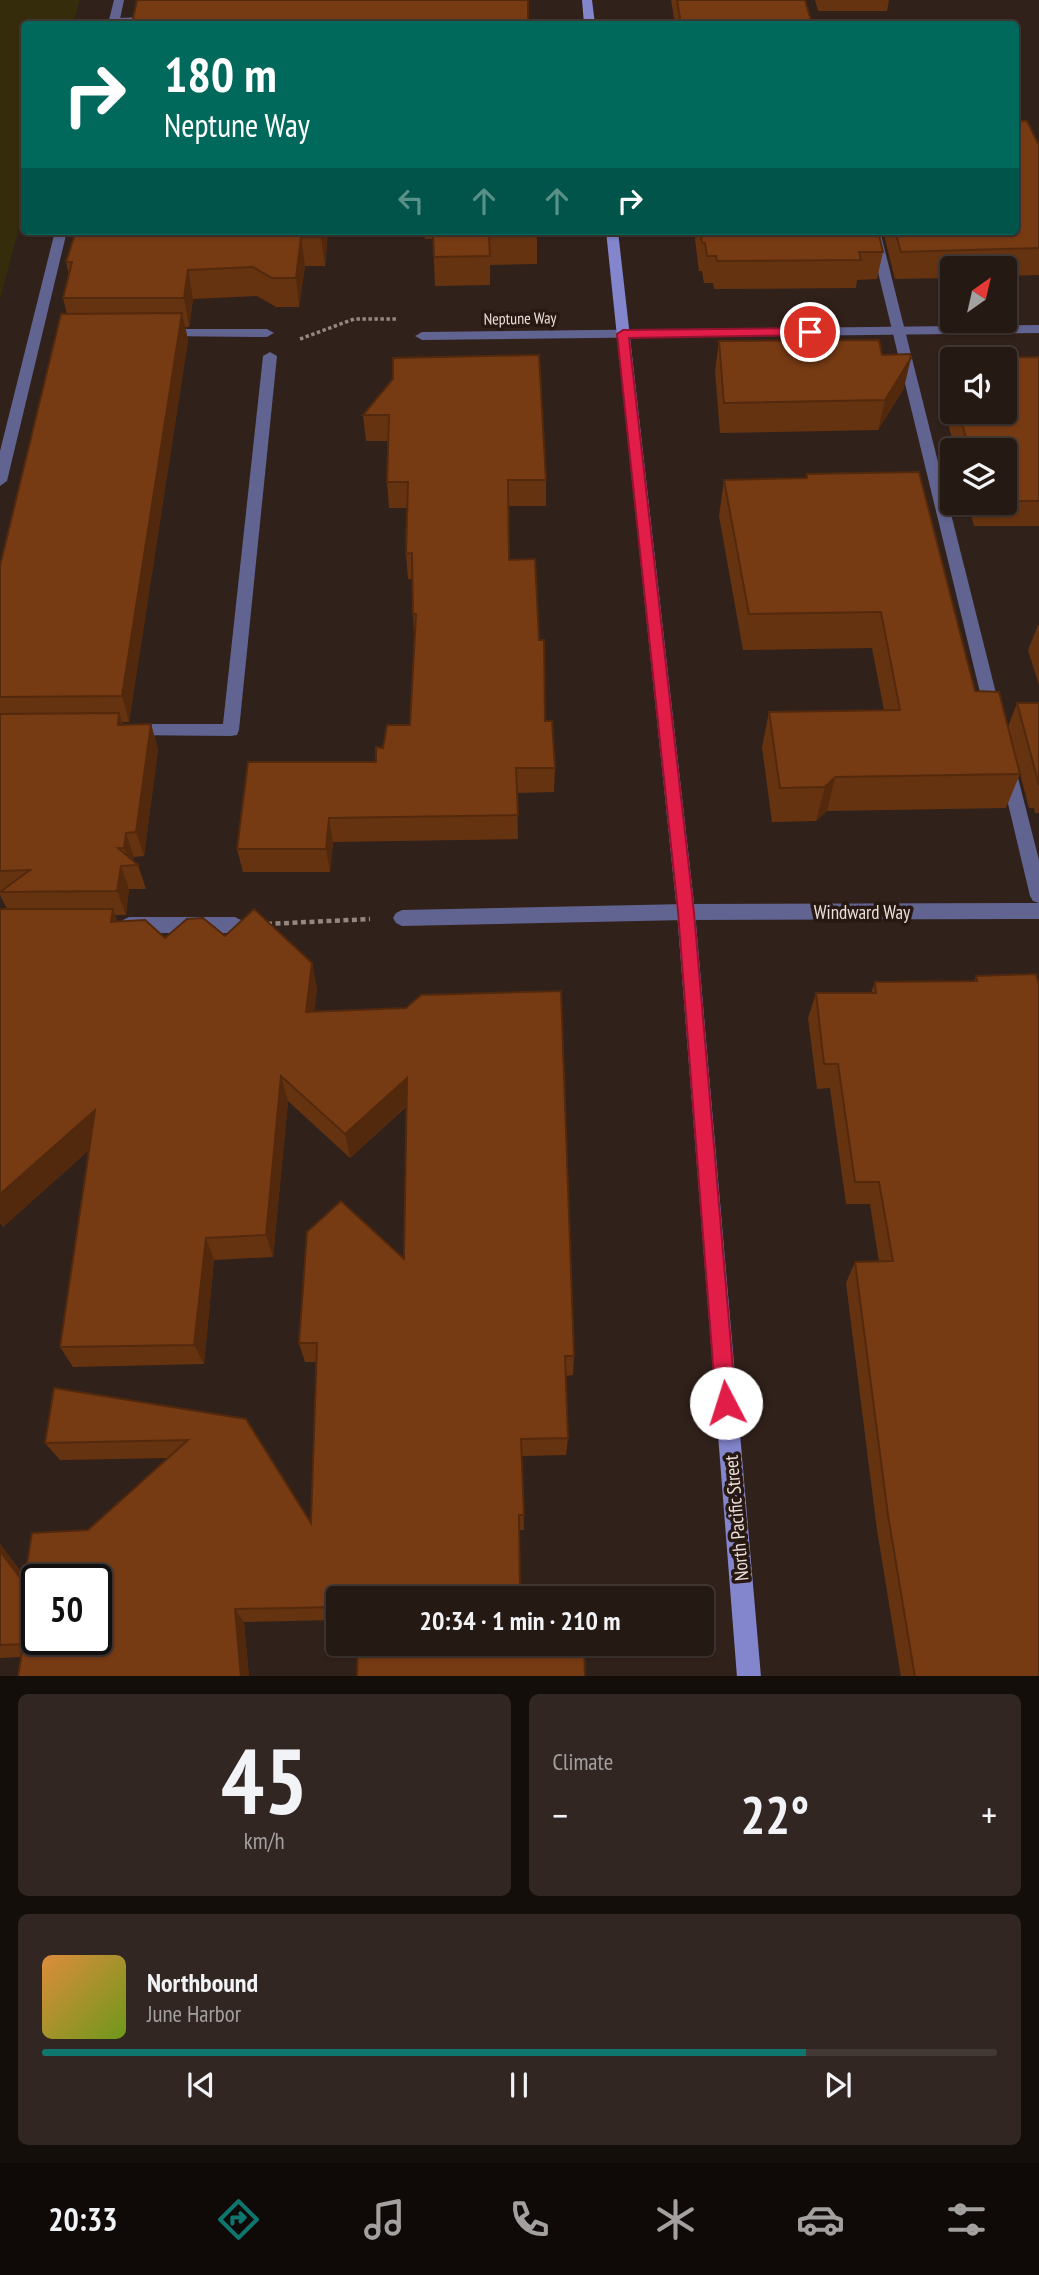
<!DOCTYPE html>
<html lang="en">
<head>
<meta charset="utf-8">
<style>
  body { margin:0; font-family:"PT Sans Narrow",sans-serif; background:#312622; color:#f1f3f6; height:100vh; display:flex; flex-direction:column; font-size:26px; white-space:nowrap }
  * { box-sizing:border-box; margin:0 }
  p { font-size:23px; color:#a3a0a0 }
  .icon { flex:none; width:38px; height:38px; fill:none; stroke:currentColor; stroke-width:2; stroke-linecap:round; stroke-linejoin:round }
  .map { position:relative; height:1676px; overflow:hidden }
  .details { display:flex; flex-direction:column; gap:18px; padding:18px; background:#140e0b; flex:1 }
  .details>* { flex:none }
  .guide { position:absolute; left:21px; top:21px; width:998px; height:214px; border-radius:7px; box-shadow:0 2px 5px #0004,0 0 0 2px #423834; background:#00695c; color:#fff; overflow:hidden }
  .needle { width:46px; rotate:34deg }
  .tools { position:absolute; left:940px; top:256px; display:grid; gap:14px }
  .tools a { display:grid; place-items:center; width:77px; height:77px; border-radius:7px; background:#251914; box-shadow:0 2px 5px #0004,0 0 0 2px #423834; font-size:35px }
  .speed { position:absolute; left:21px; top:1564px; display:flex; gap:14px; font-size:35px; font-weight:700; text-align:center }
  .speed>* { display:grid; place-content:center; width:91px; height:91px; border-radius:50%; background:#251914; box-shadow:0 2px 5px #0004,0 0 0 2px #423834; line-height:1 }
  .speed .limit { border:4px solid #111; border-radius:10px; background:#fff; color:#111 }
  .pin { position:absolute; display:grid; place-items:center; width:60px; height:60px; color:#fff; margin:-30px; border:4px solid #fff; border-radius:50%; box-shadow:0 2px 7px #0007 }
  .me { position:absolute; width:77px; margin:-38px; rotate:355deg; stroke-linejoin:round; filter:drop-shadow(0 0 5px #0008) }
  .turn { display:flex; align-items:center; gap:24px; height:147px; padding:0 28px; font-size:32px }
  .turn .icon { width:91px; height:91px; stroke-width:2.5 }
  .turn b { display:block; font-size:49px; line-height:60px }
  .lanes { display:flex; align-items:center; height:66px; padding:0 28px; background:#0003; justify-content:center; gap:35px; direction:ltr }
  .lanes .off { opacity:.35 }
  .big { font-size:52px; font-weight:800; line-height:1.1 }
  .details .widget { flex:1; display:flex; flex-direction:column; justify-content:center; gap:10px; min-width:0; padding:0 24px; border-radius:10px; background:#312622 }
  .details .dial { align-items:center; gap:0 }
  .dial b { font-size:91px; line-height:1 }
  .song { display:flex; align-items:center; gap:21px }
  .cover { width:84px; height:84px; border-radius:10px; background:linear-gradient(135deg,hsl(30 70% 55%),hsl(80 70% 35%)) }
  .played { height:7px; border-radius:4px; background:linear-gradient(90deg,#0f766e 80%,#423834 80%) }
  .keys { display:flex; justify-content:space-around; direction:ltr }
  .heat { display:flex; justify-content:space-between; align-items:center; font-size:38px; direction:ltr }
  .details .tiles { flex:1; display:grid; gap:18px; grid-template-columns:1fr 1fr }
  .widget:last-child { grid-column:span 2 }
  .trip { position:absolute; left:326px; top:1586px; width:388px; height:70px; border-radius:7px; background:#251914; box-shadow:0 2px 5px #0004,0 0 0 2px #423834; font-weight:800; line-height:70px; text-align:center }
  .tab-bar { display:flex; height:112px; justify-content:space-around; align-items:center; background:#0f0a08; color:#a3a0a0 }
  .tab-bar .icon { width:49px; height:49px }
  .tab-bar .selected { color:#0f766e }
  .tab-bar b { font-size:32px; color:#f1f3f6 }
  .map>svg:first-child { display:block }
  .sand { fill:#352c0b }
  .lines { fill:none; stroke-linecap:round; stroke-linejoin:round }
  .path-far1 { stroke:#948681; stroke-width:3.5; stroke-dasharray:3.5 2.5; stroke-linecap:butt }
  .path { stroke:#948681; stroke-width:4.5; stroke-dasharray:5 3.5; stroke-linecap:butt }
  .service { fill:#616390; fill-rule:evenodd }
  .minor { fill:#616390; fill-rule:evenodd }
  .secondary { fill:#8385cd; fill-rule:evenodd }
  .wall { fill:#631; fill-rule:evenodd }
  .shaded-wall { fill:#53290e }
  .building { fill:#773b14; stroke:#53290e; stroke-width:2; fill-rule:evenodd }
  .route { fill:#e11d48; stroke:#92132f; stroke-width:2 }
  .labels { text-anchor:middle; stroke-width:7; stroke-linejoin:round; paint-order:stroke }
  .far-street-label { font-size:16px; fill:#ebdfdb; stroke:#271812 }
  .street-label { font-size:19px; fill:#ebdfdb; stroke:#271812 }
</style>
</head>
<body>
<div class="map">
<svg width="1039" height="1677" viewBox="0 0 1039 1677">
  <rect width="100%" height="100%" fill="#31211b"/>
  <polygon class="sand" points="0,0 80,0 73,24 24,24 24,208 0,300"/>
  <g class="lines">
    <polyline class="path-far1" points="300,339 354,319 396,319"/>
    <polyline class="path" points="267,924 370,919"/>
    <g class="service">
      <polygon points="156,17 160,18 160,22 114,24 108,21 114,18"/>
      <polygon points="868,231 880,231 1001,713 993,719 985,713"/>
      <polygon points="270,352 277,356 239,730 237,735 231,736 123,735 121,730 123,725 129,724 223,724 263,356"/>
      <polygon points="1008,763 1014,765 1016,770 1039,860 1039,903 1033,901 1030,896 1000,770 1002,765"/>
      <polygon points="686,904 692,907 695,912 692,917 686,920 402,926 396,923 393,918 396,913 402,910"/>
      <polygon points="129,917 235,917 241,920 244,925 241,930 235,933 129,933 123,930 120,925 123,920"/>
    </g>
    <g class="minor">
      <polygon points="114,0 124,0 119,24 108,24"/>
      <polygon points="55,231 67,231 7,481 0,486 0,451"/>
      <polygon points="1039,325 1039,333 422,340 415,336 422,332"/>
      <polygon points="165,329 267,329 274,333 267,337 160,336 158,333"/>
      <polygon points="1039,903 1039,919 686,920 680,917 677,912 680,907 686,904"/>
    </g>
    <g class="secondary">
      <polygon points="582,0 592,0 595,24 584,24"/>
      <polygon points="606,231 618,231 695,912 761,1677 737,1677 677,912"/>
    </g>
  </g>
  <g class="wall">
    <polygon points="671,0 805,0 812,24 675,24"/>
    <polygon points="815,0 889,0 887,11 818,11"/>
    <polygon points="1039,145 1039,275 1004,276 1004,268 952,268 952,278 895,279 883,231 1015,231"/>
    <polygon points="76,231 328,231 325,266 305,266 299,307 276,307 257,296 193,299 189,327 185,327 188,340 129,722 122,722 123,725 151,724 158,750 144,856 134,857 133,861 138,865 146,889 129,889 126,915 115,915 117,921 165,938 225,936 312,963 317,989 314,1011 406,1008 574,1356 573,1375 565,1376 568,1438 566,1455 522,1456 524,1530 519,1530 338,1598 338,1620 244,1622 249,1677 18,1677 21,1657 0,1658 0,1544 25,1577 88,1530 168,1458 60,1460 45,1443 246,1419 311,1523 316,1362 305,1362 299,1343 404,1259 407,1106 350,1158 288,1101 273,1257 214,1260 204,1364 73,1367 60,1347 89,1150 3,1227 0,1223 0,909 7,909 0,895 0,566 67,314 63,298 69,274 66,262"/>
    <polygon points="424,231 537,231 537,264 490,265 490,285 435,286 433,239 425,239"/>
    <polygon points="694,231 878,231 883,252 877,279 857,280 856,288 714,289 713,283 704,283 702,271 699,271"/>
    <polygon points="719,341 882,355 904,388 878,430 720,433 715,371"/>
    <path d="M1039,357V526H974L968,502H1004V450H955L938,384L945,358ZM952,359L1004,411H952Z"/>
    <polygon points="393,379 546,480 546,506 509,506 509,560 539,640 545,721 555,768 554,792 517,793 518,839 333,842 330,872 243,872 237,849 376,762 383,748 410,725 414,637 413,614 412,579 408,579 406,554 407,508 389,508 387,482 388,441 366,441 363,415"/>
    <polygon points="807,474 975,691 1020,774 1006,808 827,811 816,821 772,822 762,747 769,712 884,710 872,648 743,650 719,516 724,480 806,478"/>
    <polygon points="1038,625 1039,625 1039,685 1028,650"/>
    <polygon points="1017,703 1039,703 1039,813 1035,813 1034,808 1029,808 1008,727"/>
    <polygon points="1036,974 1039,1677 901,1677 877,1530 846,1283 855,1262 879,1262 870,1204 846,1204 830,1088 817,1089 808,1018 816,993 871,993 875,982 974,981 976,976"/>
  </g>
  <g class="shaded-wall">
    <polygon points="322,231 328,231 325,266 321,237"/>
    <polygon points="301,237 305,266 299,307 296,278"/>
    <polygon points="188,270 193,299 189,327 184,298"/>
    <polygon points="182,313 188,340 129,722 122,696"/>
    <polygon points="911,358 904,388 878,430 885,400"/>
    <polygon points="119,713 127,739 118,725"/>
    <polygon points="151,724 158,750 144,856 136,832"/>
    <polygon points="835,777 827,811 816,821 825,787"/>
    <polygon points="329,818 333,842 330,872 326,849"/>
    <polygon points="126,833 134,857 133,865 130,865 124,848"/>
    <polygon points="121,866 129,889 126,915 117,891"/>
    <polygon points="113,909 123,936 111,922"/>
    <polygon points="312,963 317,989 311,1037 306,1012"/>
    <polygon points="281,1076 288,1101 273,1257 266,1235"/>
    <polygon points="407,1078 410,1102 350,1158 345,1134"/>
    <polygon points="95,1110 107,1134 3,1227 0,1222 0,1194"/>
    <polygon points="206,1238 214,1260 204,1364 194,1345"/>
    <polygon points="0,1544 37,1593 24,1583 0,1551"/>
    <polygon points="235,1609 244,1622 249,1677 241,1677"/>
  </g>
  <g class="building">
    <polygon points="137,0 528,0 528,24 132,24"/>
    <polygon points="677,0 805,0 812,24 681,24"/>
    <polygon points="1015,121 1027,121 1039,145 1039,248 901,252 895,231 1015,231"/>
    <polygon points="76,231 322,231 321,237 301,237 296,278 272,278 253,267 188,270 184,298 63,298 72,262 66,262"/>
    <polygon points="433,231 537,231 537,235 489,236 490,256 434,257"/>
    <polygon points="700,231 878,231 883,252 859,252 861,260 717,261 716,256 707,256 705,243 702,243"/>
    <polygon points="182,313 122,696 0,697 0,566 61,314"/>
    <polygon points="879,340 882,355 910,354 911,358 885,400 724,403 719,341"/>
    <polygon points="539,355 546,480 508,480 509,560 535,559 539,640 544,640 545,721 552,721 555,768 516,768 518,815 329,818 326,849 237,849 248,762 376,762 376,747 383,748 387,725 410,725 416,614 413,614 412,553 406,554 408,482 387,482 389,415 363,415 393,379 393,358"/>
    <polygon points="1039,357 1039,501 1004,501 1004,450 969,450 959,411 1004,411 1004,359 952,359 952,385 945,358"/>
    <polygon points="919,472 975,691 999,692 1020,774 835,777 825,787 780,788 769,712 900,710 881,612 749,614 724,480 807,478 807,474"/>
    <polygon points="1017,703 1039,703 1039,785"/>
    <polygon points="119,713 118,725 151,724 136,832 126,833 124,848 118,848 138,865 121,866 117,891 0,892 30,870 0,871 0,714"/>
    <path d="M0,909H113L111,922L145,920L165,938L187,919L203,918L225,936L254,909L312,963L306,1012L406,1008L421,995L561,991L574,1356H565L568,1438L521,1439L524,1515H519L520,1598H338V1607L235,1609L241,1677H18L23,1644L0,1645V1551L24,1583L32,1533L88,1530L188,1440L45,1443L54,1388L246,1419L311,1523L317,1343H299L307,1232L341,1201L404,1259L407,1078L345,1134L281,1076L266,1235L206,1238L194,1345L60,1347L95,1110L0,1194ZM37,1580H96V1640H37Z"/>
    <polygon points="1036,974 1039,984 1039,1677 915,1677 888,1515 855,1262 893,1261 879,1182 855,1182 838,1064 824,1064 816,993 876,993 875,982 977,981 976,976"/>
    <polygon points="358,1643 584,1643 585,1677 357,1677"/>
  </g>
  <polygon class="route" points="810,328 814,330 814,335 629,338 694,912 736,1403 733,1410 726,1413 719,1410 716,1403 678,912 617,334 623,330"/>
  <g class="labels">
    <g class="far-street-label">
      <text transform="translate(520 318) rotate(-1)" y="6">Neptune Way</text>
    </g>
    <g class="street-label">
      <text x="862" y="919">Windward Way</text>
      <text transform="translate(736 1518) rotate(-95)" y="7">North Pacific Street</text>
    </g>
  </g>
</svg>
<div class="tools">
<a><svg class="needle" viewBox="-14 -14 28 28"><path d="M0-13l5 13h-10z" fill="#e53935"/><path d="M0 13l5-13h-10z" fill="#a3a0a0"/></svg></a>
<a><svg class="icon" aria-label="sound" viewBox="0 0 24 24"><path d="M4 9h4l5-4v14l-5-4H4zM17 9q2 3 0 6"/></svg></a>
<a><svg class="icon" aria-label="layers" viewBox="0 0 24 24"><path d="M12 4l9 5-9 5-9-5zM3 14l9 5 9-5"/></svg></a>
</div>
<div class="speed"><div class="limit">50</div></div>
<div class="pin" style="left:810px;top:332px;background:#d93025"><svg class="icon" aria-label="arrive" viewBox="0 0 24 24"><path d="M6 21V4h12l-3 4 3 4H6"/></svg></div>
<svg class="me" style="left:726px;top:1403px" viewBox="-20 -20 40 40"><circle r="19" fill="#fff"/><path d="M0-13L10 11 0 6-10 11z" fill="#e11d48"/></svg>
<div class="trip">20:34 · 1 min · 210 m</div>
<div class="guide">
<div class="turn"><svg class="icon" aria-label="right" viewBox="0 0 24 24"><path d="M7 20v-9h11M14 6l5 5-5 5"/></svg><div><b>180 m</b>Neptune Way</div></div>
<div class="lanes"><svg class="icon off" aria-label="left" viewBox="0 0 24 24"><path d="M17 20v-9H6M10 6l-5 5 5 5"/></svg><svg class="icon off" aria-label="ahead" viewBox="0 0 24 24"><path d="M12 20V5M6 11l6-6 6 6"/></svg><svg class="icon off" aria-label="ahead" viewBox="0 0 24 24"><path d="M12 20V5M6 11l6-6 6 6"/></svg><svg class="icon" aria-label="right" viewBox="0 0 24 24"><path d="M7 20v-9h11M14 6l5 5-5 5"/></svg></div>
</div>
</div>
<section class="details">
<div class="tiles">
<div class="widget dial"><b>45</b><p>km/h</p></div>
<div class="widget"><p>Climate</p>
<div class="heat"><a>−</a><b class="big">22°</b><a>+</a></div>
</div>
<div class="widget">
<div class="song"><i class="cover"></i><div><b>Northbound</b><p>June Harbor</p></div></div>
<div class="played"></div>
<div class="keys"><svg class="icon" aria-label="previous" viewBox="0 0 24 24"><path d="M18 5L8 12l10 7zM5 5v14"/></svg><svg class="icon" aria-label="pause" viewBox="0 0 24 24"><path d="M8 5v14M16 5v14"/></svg><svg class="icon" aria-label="next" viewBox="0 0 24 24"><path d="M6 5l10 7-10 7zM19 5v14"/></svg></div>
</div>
</div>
</section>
<nav class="tab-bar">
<b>20:33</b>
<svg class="icon selected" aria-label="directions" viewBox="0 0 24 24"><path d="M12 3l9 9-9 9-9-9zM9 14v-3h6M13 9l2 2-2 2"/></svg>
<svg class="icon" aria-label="music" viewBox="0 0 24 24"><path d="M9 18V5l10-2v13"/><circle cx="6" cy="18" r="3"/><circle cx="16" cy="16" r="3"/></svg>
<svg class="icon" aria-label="phone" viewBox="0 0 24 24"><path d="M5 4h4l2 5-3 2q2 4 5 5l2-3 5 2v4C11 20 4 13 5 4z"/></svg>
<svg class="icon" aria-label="climate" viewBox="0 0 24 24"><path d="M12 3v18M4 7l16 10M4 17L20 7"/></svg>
<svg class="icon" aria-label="car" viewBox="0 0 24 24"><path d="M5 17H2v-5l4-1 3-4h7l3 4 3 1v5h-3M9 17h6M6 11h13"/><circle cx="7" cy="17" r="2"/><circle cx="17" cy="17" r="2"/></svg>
<svg class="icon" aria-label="filters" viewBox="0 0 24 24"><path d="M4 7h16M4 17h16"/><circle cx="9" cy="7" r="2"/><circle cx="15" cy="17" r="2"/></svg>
</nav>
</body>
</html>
